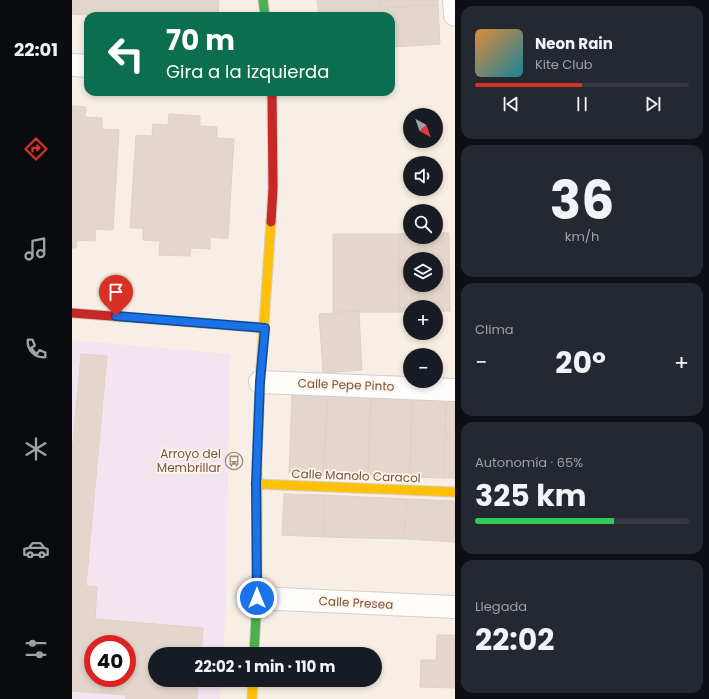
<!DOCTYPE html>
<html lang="es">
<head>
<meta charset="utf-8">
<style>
  body { margin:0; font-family:Poppins,sans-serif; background:#242831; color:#f1f3f6; height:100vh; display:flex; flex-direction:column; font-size:15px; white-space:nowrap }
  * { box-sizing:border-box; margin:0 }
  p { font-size:13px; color:#9ea1a6 }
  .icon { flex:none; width:22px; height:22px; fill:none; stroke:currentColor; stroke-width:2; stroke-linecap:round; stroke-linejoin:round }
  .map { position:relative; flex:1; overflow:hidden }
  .drawer { display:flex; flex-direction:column; gap:6px; padding:6px; background:#0d0f14; width:254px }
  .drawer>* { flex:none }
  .hud { position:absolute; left:12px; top:12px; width:311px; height:84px; border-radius:12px; box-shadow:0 2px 6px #0003; background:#0b6e4f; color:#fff; overflow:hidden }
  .needle { width:26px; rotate:140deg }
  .buttons { position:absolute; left:331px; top:108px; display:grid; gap:8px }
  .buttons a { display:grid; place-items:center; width:40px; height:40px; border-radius:50%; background:#171b24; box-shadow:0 2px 6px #0003; font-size:20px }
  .speed { position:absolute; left:12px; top:635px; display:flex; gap:8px; font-size:20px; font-weight:700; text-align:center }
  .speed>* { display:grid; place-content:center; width:52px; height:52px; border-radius:50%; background:#171b24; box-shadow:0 2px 6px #0003; line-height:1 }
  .speed .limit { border:6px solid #d22; background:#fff; color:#111 }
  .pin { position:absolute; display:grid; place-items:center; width:34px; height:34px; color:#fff; margin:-41px -17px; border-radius:50% 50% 50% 0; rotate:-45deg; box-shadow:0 0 4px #0007 }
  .pin .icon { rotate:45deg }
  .me { position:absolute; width:44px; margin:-22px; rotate:0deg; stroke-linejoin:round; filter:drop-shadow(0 0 3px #0008) }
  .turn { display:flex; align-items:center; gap:14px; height:84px; padding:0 16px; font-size:18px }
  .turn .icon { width:52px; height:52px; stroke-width:2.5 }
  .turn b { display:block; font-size:28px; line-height:34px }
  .big { font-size:30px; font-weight:700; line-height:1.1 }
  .drawer .widget { flex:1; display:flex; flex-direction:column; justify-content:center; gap:6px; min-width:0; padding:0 14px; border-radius:12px; background:#242831 }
  .drawer .dial { align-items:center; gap:0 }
  .dial b { font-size:52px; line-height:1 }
  .song { display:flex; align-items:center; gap:12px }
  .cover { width:48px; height:48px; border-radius:6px; background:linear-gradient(135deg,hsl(30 70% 55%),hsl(190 70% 35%)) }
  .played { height:4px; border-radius:2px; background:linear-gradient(90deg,#d93025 50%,#363941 50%) }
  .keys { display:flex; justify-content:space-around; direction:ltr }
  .heat { display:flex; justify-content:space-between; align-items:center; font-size:22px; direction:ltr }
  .charge { height:6px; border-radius:3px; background:linear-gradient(90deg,#34c759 65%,#363941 0) }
  .trip { position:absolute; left:76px; top:647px; width:234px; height:40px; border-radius:20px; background:#171b24; box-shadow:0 2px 6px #0003; font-weight:700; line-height:40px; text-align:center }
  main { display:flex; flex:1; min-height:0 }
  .tab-bar { display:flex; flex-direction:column; width:72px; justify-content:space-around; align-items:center; background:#090b0e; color:#9ea1a6 }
  .tab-bar .icon { width:28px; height:28px }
  .tab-bar .current { color:#d93025 }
  .tab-bar b { font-size:18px; color:#f1f3f6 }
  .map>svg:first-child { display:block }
  .education { fill:#f2e5f0; fill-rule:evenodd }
  .building { fill:#e3d6cd; stroke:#e0d1c7; fill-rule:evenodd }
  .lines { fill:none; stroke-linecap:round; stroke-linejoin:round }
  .street-casing { stroke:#d8ccc4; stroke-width:24 }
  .fast-casing { stroke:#d7cbc2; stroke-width:11 }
  .slow-casing { stroke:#d7cbc2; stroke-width:11 }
  .jam-casing { stroke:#d7cbc2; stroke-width:11 }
  .street { stroke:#fefdfb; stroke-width:22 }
  .fast { stroke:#4caf50; stroke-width:9 }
  .slow { stroke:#ffc107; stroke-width:9 }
  .jam { stroke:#c62828; stroke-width:9 }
  .route-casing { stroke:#114b97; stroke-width:10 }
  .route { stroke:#1a73e8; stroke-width:7 }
  .labels { text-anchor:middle; stroke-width:3.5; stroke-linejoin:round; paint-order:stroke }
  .street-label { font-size:12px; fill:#755445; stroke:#fff4e6 }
  .poi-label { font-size:12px; fill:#755445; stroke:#fff4e6; text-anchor:end }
</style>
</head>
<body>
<main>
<nav class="tab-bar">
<b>22:01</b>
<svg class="icon current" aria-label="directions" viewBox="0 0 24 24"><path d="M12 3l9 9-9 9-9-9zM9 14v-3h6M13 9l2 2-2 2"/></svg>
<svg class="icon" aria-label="music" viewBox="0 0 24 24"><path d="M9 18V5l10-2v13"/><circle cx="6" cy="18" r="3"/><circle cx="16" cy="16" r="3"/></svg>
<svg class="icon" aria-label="phone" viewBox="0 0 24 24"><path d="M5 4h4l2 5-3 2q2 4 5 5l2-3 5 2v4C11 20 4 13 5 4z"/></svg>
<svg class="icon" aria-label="climate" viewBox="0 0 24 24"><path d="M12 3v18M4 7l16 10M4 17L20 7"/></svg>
<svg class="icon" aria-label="car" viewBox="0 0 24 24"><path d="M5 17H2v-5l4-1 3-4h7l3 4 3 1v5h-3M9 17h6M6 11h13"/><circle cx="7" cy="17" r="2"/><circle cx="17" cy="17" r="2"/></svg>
<svg class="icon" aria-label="filters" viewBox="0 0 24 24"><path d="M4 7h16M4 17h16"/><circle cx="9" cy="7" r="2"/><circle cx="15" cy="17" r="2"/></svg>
</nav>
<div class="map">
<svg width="383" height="699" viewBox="0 0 383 699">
  <rect width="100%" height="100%" fill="#f7efe5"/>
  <path class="education" d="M0,340L158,354L154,605L151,654H83V680H149L148,699H0ZM21,644H55V678H21Z"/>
  <g class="building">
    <polygon points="0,0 147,0 146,16 34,16 0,14"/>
    <polygon points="245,0 308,0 309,16 247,16"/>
    <polygon points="308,0 366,0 366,5 309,8"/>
    <polygon points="366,5 368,44 319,47 319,16 309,16 309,8"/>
    <polygon points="0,106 14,107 13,117 30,118 30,129 47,130 41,230 24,229 23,241 5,240 4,248 0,248"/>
    <polygon points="97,114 128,116 128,126 145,127 145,138 162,139 156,239 138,237 138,249 119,248 118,256 87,255 88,241 71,240 71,228 58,228 64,135 80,136 81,124 96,125"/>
    <path d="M338,233V237H364V233H377L378,311H364V307H338V312H327V234ZM338,259H364V285H338Z"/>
    <rect x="261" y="234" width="66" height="78"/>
    <polygon points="287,311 290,370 251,373 247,314"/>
    <path d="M9,354L35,356L14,586L25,587L23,619L131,628L129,654H83V680H126L125,699H54V695L0,691V453ZM21,644H55V678H21Z"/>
    <polygon points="220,393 256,395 251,475 217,473"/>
    <polygon points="256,395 299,397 296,477 251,475"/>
    <polygon points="299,397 340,397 338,477 296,477"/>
    <polygon points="340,397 374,398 373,478 338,477"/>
    <polygon points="374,398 383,399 383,437 373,437"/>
    <rect x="373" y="437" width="10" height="41"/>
    <polygon points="212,494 253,495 252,537 210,535"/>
    <polygon points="253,495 334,499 333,539 252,537"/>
    <polygon points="334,499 383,501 383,542 333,539"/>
    <polygon points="365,635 383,635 383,688 348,687 349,660 364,660"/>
  </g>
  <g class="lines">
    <defs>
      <g id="street">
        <polyline points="382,0 383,15"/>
        <polyline points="0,65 16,66"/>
        <polyline points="188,382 383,390"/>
        <polyline points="185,598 383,607"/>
      </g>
      <g id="fast">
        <polyline points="191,0 193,16"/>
        <polyline points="182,654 185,598 185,460"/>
      </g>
      <g id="slow">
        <polyline points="185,460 188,382 199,222"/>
        <polyline points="184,484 383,492"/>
        <polyline points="180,699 181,680"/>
      </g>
      <g id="jam">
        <polyline points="199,222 201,188 200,92"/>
        <polyline points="0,313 193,328"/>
      </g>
    </defs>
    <use href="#street" class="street-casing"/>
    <use href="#fast" class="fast-casing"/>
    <use href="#slow" class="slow-casing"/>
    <use href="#jam" class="jam-casing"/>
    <use href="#street" class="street"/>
    <use href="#fast" class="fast"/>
    <use href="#slow" class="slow"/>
    <use href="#jam" class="jam"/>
  </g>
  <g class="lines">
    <defs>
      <polyline id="route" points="44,316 193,328 188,382 184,484 185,598"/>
    </defs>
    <use href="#route" class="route-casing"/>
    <use href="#route" class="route"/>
  </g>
  <defs>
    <symbol id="bus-ring" viewBox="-11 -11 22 22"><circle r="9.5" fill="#fff4e6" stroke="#a28a7d" stroke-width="1.5"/><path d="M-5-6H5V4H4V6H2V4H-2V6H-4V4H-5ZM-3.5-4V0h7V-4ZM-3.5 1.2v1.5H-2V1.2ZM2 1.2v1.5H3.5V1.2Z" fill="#a28a7d"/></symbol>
  </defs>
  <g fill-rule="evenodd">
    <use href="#bus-ring" x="152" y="451" width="20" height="20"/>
  </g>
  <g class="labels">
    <g class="street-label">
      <text transform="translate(274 385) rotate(2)" y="4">Calle Pepe Pinto</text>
      <text transform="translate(284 476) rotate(2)" y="4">Calle Manolo Caracol</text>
      <text transform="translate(284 603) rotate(3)" y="4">Calle Presea</text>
    </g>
    <g class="poi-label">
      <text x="149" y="458">Arroyo del<tspan x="149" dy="14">Membrillar</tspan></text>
    </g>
  </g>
</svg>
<div class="buttons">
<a><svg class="needle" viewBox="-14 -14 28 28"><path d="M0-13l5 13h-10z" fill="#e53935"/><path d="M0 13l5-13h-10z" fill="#9ea1a6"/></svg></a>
<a><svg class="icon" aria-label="sound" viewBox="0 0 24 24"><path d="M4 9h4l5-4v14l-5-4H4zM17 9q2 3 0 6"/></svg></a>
<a><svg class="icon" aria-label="search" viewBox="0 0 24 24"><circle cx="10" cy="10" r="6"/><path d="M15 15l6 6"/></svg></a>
<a><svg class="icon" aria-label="layers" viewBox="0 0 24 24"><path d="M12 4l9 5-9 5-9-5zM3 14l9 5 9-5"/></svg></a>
<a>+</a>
<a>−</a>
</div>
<div class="speed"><div class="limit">40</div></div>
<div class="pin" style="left:44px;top:316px;background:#d93025"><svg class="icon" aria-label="arrive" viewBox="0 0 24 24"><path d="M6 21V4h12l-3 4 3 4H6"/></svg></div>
<svg class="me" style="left:185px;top:598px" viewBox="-20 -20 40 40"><circle r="17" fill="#1a73e8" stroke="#fff" stroke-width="3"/><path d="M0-11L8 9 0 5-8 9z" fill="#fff"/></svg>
<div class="trip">22:02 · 1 min · 110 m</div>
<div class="hud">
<div class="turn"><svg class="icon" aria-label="left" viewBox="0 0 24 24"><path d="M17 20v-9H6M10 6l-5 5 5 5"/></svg><div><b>70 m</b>Gira a la izquierda</div></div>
</div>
</div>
<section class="drawer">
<div class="widget">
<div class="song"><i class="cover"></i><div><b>Neon Rain</b><p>Kite Club</p></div></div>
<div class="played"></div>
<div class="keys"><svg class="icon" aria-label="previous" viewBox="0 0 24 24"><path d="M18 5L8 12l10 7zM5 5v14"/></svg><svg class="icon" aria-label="pause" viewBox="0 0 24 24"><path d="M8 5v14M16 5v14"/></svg><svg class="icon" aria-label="next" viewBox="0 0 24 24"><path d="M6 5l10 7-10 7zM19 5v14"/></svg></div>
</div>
<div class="widget dial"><b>36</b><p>km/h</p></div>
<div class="widget"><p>Clima</p>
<div class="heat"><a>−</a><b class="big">20°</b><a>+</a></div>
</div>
<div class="widget"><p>Autonomía · 65%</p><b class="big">325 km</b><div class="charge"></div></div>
<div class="widget"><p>Llegada</p><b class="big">22:02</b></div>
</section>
</main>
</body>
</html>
